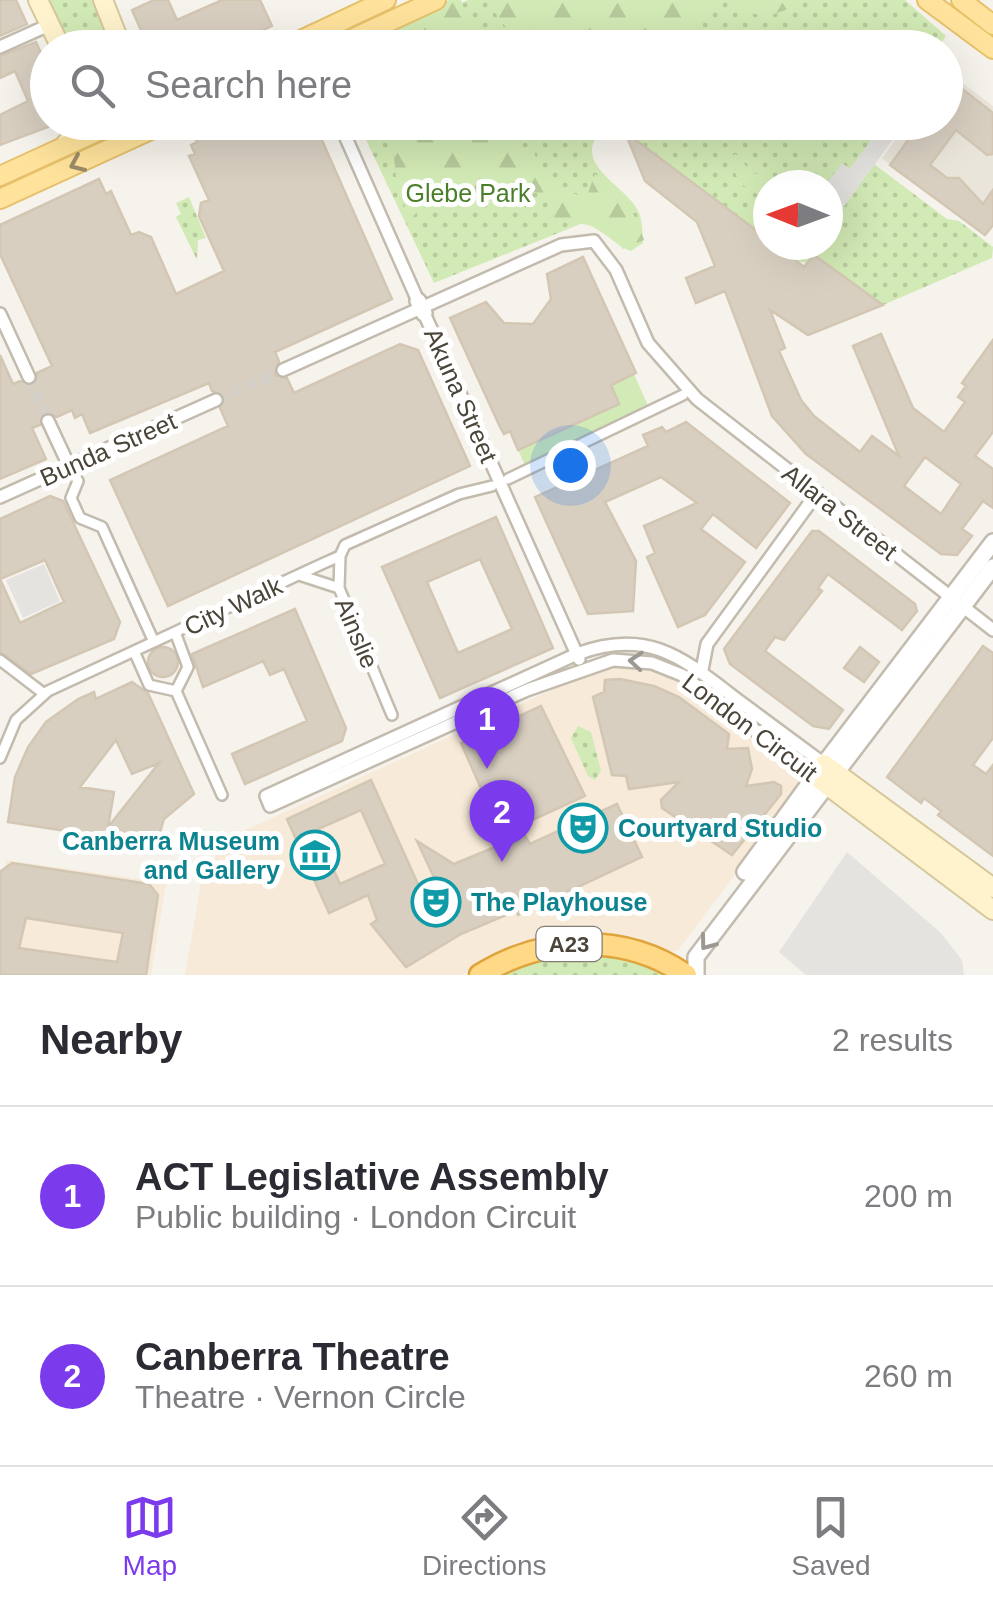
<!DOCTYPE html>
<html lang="en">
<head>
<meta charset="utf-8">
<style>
  :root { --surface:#fff; --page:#f2f2f3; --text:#2b2b33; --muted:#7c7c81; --line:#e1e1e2; --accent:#7c3aed }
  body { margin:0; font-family:Arial,sans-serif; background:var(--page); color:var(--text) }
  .compass { position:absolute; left:753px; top:170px; width:90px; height:90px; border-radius:50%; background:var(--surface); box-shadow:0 10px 40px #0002; rotate:271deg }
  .you { position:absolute; left:570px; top:465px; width:35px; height:35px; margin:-25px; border:8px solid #fff; border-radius:50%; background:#1a73e8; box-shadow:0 0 0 15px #1a73e833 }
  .badge { display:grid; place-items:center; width:65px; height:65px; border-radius:50%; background:var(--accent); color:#fff; font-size:32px; font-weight:700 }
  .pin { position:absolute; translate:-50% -82px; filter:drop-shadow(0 2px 5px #0008) }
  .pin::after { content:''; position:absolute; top:52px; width:35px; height:30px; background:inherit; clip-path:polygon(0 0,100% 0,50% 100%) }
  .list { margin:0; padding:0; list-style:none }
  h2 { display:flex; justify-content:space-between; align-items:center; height:130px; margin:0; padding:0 40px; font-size:42px }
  h2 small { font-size:32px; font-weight:400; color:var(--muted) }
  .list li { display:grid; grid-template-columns:65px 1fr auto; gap:30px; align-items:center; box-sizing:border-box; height:180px; padding:0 40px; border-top:2px solid var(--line) }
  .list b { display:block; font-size:38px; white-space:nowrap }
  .list p { margin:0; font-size:32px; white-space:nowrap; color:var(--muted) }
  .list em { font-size:32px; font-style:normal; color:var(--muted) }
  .icon { flex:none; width:55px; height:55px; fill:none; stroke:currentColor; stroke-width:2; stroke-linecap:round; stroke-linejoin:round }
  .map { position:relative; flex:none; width:993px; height:975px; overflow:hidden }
  .search { position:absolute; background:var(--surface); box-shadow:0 10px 40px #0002; left:30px; right:30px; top:30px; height:110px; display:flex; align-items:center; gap:25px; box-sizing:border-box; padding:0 35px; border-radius:55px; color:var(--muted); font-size:38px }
  .sheet { height:490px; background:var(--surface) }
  nav { display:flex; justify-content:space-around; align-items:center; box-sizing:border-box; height:140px; border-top:2px solid var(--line); background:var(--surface); font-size:28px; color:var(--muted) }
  nav a { display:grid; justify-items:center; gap:5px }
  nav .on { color:var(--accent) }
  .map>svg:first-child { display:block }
</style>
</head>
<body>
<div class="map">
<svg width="993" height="975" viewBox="0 0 993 975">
  <defs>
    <pattern id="grass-dots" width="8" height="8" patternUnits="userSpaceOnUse" patternTransform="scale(2.5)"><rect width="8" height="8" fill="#d2eab5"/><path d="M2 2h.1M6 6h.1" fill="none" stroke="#b6ca9c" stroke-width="1.8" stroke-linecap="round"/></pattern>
    <pattern id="forest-firs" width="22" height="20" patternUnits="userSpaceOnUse" patternTransform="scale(2.5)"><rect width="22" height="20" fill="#d2eab5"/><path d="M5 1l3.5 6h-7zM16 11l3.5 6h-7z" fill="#b6ca9c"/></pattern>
  </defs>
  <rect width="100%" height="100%" fill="#f6f3ec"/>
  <!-- residential -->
  <path fill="#eae5da" d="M947 71 993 106V213L979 231 882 158 908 123 946 122Z"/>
  <!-- commercial -->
  <path fill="#f7ead8" d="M616 666 654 670 682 683 803 777 801 788 678 950 668 952 620 937 572 934 510 948 462 975H185L201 883 215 857 237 834 593 671Z
    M6 860 166 883 151 975H0V904Z"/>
  <!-- grass -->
  <path fill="url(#grass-dots)" d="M44 0H97L112 47H65Z
    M468 0H905L946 36 938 48H361Z
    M628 122 884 123 850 169 842 164 826 185H768V239L625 132Z
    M358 123H610C561 161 626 184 638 211 643 220 642 233 643 243L631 251C617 247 605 230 583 223L434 283Z
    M874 164 947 219 959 221 993 247 992 258 883 305 815 255 808 263 797 261 776 245H828V228Z
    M189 197 206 238 198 240 197 260 176 217 181 214 176 203Z
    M578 726 591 732 601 771 595 780 588 776 571 738Z
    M588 952 626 957 672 975H496L538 958Z"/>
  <!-- forest -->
  <path fill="url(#forest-firs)" d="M449 0H461L473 38 485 32 493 47 378 48 388 29Z
    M485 0H717L695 20 690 37 730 47H561L563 28H526L520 47H509L503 40 508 30Z
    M736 0H801L800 5 765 17 737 8Z
    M412 123H507L512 147 534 152C542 179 560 189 586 198L595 174C622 193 634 209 644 240L623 249 603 227 555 220 544 195 534 192 526 202H509L494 186 486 187 471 211 457 205 439 179 425 206 413 216C391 194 399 176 392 149L405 132 423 136Z"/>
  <!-- garden -->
  <path fill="#d2eab5" d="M788 136a14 14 0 1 1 28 0a14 14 0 1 1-28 0Z
    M736 154 752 173 775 177 780 185H768V196C747 195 731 177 732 156Z
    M634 374 649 408 525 465 518 450 583 421 574 401Z"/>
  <!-- parking -->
  <path fill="#e5e3e0" d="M884 123H905L828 228 826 185 842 163 850 169Z
    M44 564 60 601 23 618 6 580Z
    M847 852 940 932 962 960 964 975H806L779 952Z"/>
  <!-- building -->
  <path fill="#d8cfc1" stroke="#d3c7b4" stroke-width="2.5" fill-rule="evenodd" d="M0 0H16L27 24 0 36Z
    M154 0H168L177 20 222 0H260L272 26 223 48H149L132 10Z
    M36 42 48 69V127L0 145V115L28 101 15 71 0 78V56Z
    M952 81 993 113V154L987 155 956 130 930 165 947 178H959L983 204 993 190V225L985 235 890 165 921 122H946V90Z
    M227 122H314L392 299 275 352 279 361 275 375 287 378 294 393 400 344 418 350 470 466 168 606 110 480 228 426 220 408 224 395 212 391 209 383 90 433 82 414 75 418 72 410 57 417 45 412 40 425 32 428 46 459 0 479V355L13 384 20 381 34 385 37 373 52 366 0 254V225L99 179 106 194 111 191 131 235 139 232 151 237 176 294 224 271 199 216 201 203 209 200 189 156 195 154 191 145 197 142 195 137Z
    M625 132 768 239V245H776L804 267 814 255 883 305 808 335 770 310 785 348 779 351 801 400 814 416 860 452 872 436 899 456 853 346 881 334 913 408 944 432 965 402 958 397 966 386 962 383 993 340V432L975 456 993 469V508L983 501 962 529 972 536 957 555 941 554 806 454 772 416 725 291 696 303 686 278 715 266 697 222 645 181ZM925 457 961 484 941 514 904 486Z
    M583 257 636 373 611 385 619 404 518 450 510 431 504 434 500 427 450 318 486 302 504 323 533 324 551 299 547 274Z
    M686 422 790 503 756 548 713 514 701 529 745 562 705 615 678 627 647 557 655 553 644 526 697 503 661 477 605 502 636 561 633 611 588 614 535 497 648 446 643 435 662 427 666 432Z
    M50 496 63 501 120 622 114 639 31 674 0 652V519ZM45 560 64 602 20 623 0 579Z
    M496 517 553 648 440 698 382 567ZM480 559 512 629 458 653 427 582Z
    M812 531H819L915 604 917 611 902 630 828 574 818 588 822 591 784 640 775 637 765 651 843 710 829 729 813 726 730 664 724 649Z
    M295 609 346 728 342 741 245 784 232 754 307 721 304 714 284 669 270 675 263 661 203 687 192 654Z
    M983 646 993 653V738L973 765 986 774 993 765V856L938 815 941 811 924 798 921 803 887 777Z
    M148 662a15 15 0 1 1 30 0a15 15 0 1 1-30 0Z
    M860 647 879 662 864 682 844 668Z
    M620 679 654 686 679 697 729 734 727 749 748 748 752 769 746 786 774 782 781 786V794L732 855 662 808 661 800 679 782 629 789 626 776 612 775 593 697 604 692 605 680Z
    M132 682 148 693 194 794 164 819 156 845 8 822 15 777 28 747 46 722 78 699 94 692 96 699ZM116 740 132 774 159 763 108 827 114 792 80 787Z
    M541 706 585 796 519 826 530 844 617 804 642 857 518 915 516 911 461 934 406 967 371 924 377 920 368 895 329 913 287 819 371 780 422 893 438 886 417 841 454 864 505 843 461 743ZM361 810 385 864 340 884 316 830Z
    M12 863 149 884 158 895 146 975H0V879L1 871ZM26 918 123 933 117 962 19 948Z"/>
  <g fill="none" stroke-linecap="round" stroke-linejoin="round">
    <!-- minor-tunnel -->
    <path stroke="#d4d0c8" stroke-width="11" stroke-dasharray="11 5.5" stroke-linecap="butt" d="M29 377 48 421
      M216 400 283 370"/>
    <!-- pedestrian casing -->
    <g stroke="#c2bbae" stroke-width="14">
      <path id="pedestrian" d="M69 466 78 481 71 498 80 518 102 527 154 642
        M508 479 683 395
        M299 575 339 588 392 715
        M339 588 340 556
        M175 632 188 667 176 691
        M134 651 149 685 176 691 222 795
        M0 660 43 693
        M0 758 16 720 48 691 324 563 340 556 345 545 459 494 492 486"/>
    </g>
    <!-- minor casing -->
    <g stroke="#c2bbae" stroke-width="16">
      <path id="minor" d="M0 47 49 25
        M339 122 418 301
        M424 313 579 659
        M0 314 29 377
        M283 370 561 245 594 241 616 270 648 343 697 399 993 630
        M48 421 69 466
        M0 497 216 400
        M702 670 707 644 817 493
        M815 776 682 675 652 663 613 660 527 690 270 806 266 796 577 654C652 626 687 662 743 704 770 724 797 744 824 764"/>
    </g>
    <!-- tertiary casing -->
    <g stroke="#c2bbae" stroke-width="20">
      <path id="tertiary" d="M418 301 424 313
        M824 764 993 542
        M836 773 993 567
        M745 872 815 776
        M696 975V957L827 785"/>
    </g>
    <!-- secondary casing -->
    <g stroke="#d6c79b" stroke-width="22">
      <path id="secondary" d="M38 0 61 48
        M103 0 122 48
        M64 146 84 122
        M993 888 824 764 815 776 993 910"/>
    </g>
    <!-- primary casing -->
    <g stroke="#e6c16a" stroke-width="22">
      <path id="primary" d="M927 0 993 49
        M961 0 993 25
        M284 48 386 0
        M332 48 436 0
        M0 176 118 122
        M0 199 168 122"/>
    </g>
    <!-- trunk casing -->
    <g stroke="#e0a43c" stroke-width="25">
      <path id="trunk" d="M480 975C543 936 624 932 686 975"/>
    </g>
    <!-- pedestrian -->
    <use href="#pedestrian" stroke="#fff" stroke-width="9"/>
    <!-- minor -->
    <use href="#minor" stroke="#fff" stroke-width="11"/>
    <!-- tertiary -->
    <use href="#tertiary" stroke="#fff" stroke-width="15"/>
    <!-- secondary -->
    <use href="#secondary" stroke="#fff3cd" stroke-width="18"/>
    <!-- primary -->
    <use href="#primary" stroke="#ffe39c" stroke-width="18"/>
    <!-- trunk -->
    <use href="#trunk" stroke="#ffd985" stroke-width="20"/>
  </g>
  <!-- one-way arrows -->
  <defs><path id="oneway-chevron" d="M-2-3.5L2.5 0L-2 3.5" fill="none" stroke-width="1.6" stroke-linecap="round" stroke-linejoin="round" transform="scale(2.5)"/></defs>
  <use stroke="#9c8c66" href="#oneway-chevron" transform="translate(77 164) rotate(156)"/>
  <g stroke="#9c9892">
    <use href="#oneway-chevron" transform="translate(636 661) rotate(-175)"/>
    <use href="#oneway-chevron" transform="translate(707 943) rotate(127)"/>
  </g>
  <!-- icons -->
  <defs>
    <g id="theatre-ring" transform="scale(2.5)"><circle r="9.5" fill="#fff" stroke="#0f9aa8" stroke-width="1.5"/><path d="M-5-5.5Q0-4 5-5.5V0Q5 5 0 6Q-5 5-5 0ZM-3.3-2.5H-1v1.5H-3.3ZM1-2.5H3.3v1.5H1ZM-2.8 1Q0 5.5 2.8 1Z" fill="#0f9aa8"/></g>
    <g id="museum-ring" transform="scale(2.5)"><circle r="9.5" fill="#fff" stroke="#0f9aa8" stroke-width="1.5"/><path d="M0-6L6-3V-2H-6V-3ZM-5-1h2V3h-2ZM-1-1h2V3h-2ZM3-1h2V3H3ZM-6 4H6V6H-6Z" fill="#0f9aa8"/></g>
  </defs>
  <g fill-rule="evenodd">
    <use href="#theatre-ring" x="583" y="828"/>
    <use href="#museum-ring" x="315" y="855"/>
    <use href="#theatre-ring" x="436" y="902"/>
  </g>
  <g text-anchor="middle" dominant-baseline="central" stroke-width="10" stroke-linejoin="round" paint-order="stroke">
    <!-- shield labels -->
    <rect fill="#fff" stroke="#817c74" stroke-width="2.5" x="536.5" y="927" width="65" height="34" rx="8"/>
    <g font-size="22" font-weight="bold" fill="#4b4439">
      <text x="569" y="944">A23</text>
    </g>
    <!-- park labels -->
    <g font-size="25" fill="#4a7f2a" stroke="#fff">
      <text x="468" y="193">Glebe Park</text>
    </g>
    <!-- street labels -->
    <g font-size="25" fill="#4b4439" stroke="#fff">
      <text transform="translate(461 395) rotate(66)">Akuna Street</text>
      <text transform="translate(108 449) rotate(-24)">Bunda Street</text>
      <text transform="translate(840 512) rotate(38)">Allara Street</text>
      <text transform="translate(233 606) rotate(-25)">City Walk</text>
      <text transform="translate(357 633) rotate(67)">Ainslie</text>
      <text transform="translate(750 727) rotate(37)">London Circuit</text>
    </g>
    <!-- culture labels -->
    <g font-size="25" font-weight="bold" fill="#0d838f" stroke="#fff" text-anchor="start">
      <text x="618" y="828">Courtyard Studio</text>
      <text x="280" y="841" text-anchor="end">Canberra Museum<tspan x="280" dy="29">and Gallery</tspan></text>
      <text x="471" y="902">The Playhouse</text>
    </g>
  </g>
</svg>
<svg class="compass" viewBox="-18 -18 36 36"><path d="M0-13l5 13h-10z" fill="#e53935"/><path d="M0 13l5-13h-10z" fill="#7c7c81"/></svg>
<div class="you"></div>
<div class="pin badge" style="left:487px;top:769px">1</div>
<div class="pin badge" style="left:502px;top:862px">2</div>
<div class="search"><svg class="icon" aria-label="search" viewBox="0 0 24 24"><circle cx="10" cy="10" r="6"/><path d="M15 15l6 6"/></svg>Search here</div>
</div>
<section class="sheet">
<h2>Nearby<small>2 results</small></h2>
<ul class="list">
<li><span class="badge">1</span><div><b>ACT Legislative Assembly</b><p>Public building · London Circuit</p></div><em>200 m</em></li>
<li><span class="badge">2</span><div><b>Canberra Theatre</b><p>Theatre · Vernon Circle</p></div><em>260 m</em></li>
</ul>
</section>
<nav>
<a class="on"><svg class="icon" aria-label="map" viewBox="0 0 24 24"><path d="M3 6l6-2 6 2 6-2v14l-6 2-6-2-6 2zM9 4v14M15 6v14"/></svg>Map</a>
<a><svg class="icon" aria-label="directions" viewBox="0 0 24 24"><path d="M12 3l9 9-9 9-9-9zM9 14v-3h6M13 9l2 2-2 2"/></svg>Directions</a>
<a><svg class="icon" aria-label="saved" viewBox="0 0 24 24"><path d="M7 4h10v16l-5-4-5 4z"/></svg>Saved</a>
</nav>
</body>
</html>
